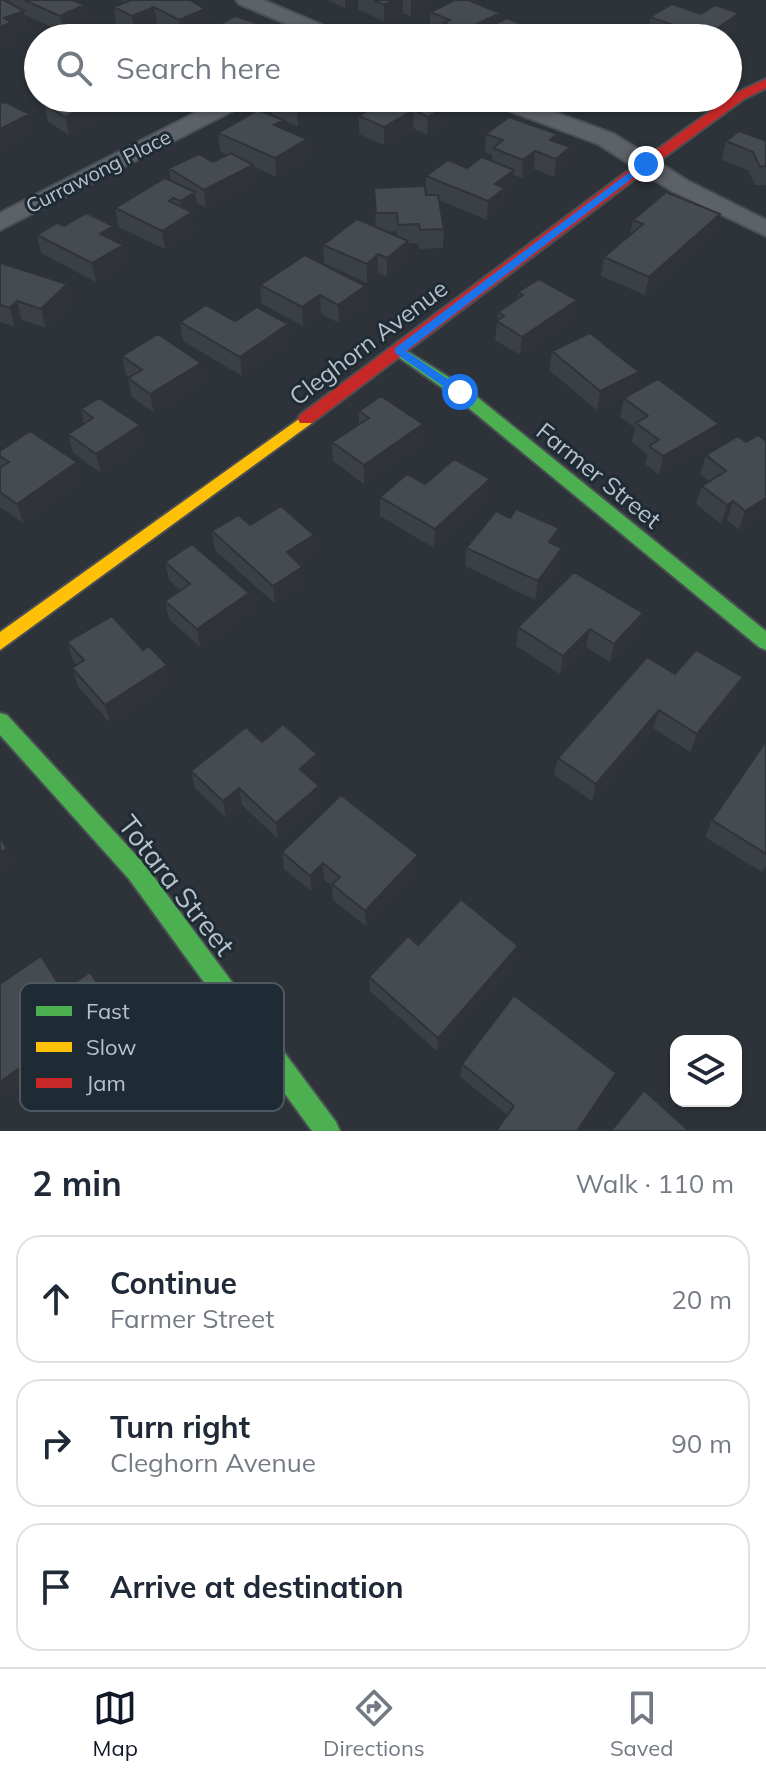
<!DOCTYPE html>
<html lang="en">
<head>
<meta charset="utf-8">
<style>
  :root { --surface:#fff; --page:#f6f6f7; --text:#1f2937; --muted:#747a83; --line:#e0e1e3; --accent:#111827 }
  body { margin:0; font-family:Mulish,sans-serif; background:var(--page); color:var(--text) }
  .controls { position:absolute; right:24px; bottom:24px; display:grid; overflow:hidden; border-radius:16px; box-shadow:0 2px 6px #0004 }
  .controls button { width:72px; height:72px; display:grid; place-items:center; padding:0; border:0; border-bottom:2px solid var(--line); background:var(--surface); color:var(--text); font:40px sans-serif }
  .stop { position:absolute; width:24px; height:24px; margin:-18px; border:6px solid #1a73e8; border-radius:50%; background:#fff }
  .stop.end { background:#1a73e8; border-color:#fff; box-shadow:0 2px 8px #0008 }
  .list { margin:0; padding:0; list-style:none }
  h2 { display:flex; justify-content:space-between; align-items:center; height:104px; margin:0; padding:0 32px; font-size:34px }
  h2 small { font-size:26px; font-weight:400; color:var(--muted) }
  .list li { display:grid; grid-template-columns:52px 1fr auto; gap:24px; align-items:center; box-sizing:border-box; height:128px; margin:0 16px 16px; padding:0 16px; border:2px solid var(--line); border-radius:24px }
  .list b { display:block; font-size:30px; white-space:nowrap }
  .list p { margin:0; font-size:26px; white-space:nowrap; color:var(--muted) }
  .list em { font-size:26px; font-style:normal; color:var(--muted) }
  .icon { flex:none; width:44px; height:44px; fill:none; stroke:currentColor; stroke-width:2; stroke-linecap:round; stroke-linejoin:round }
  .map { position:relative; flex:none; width:766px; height:1131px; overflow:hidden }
  .search { position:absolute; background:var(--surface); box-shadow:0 2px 6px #0004; left:24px; right:24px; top:24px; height:88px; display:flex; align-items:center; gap:20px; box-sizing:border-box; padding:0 28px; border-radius:44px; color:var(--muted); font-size:30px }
  .sheet { height:536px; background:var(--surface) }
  nav { display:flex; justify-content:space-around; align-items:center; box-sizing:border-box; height:112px; border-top:2px solid var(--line); background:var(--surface); font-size:22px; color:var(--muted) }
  nav a { display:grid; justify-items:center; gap:4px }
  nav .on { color:var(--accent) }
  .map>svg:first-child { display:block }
</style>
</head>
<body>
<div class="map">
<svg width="766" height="1131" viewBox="0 0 766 1131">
  <rect width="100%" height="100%" fill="#2d3339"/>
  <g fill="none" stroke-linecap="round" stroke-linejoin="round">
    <!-- street casing -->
    <g stroke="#4a4f54" stroke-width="4">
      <path id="street" d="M236 0H263L344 34 347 38H320L239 4Z
        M224 98H251L248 103 0 230V213Z
        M485 98H516L614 134 688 181 766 220V236L672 191 598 144 488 103Z"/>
    </g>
    <!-- fast casing -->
    <g stroke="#4a4f54" stroke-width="4">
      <path id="fast" d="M399 346 466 388 766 631V650L759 647 454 396 394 354 391 351Z
        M0 713 7 715 145 865 336 1122 340 1131H312L129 879 0 735Z"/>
    </g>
    <!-- slow casing -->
    <g stroke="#4a4f54" stroke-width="4">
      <path id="slow" d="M306 414 314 419 312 423 0 650V632Z"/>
    </g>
    <!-- jam casing -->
    <g stroke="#4a4f54" stroke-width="4">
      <path id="jam" d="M766 79V88L744 99 651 167 312 423H300L298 419 300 415 641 161 736 93Z"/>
    </g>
    <!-- street -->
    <use href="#street" fill="#5d6268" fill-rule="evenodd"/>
    <!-- fast -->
    <use href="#fast" fill="#4caf50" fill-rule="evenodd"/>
    <!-- slow -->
    <use href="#slow" fill="#ffc107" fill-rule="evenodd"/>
    <!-- jam -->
    <use href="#jam" fill="#c62828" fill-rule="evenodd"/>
  </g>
  <!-- wall -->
  <path fill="#3b4045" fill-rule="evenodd" d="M0 0 10 4 9 0H72L84 5 87 22 64 33 25 15 27 28 15 33 16 40 0 46Z
    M120 0H190L205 9 207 26 182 37 157 24 135 34 116 24 114 7 125 2Z
    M328 0H429L428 9 411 17 403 13 384 22 358 9V1L345 8Z
    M430 12 499 21 551 38H444V35L430 29Z
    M650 17 735 30 728 35 727 38H657L648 35Z
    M102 98H147L121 109Z
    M270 98H348L298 127 272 114Z
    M377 98H431L448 105 447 123 427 135 413 128 384 145 359 134V116L377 106Z
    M592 98H660L643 110 633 106 625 112 592 100Z
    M98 102 102 120 69 135 48 122 44 104Z
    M283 129 307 157 276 177 253 166 254 183 206 208 196 202 198 210 192 214 194 230 165 249 118 227 115 208 171 180 169 168 213 162 227 155 220 151 218 133Z
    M486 134 556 142 570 147 568 165 554 177 534 169 522 178 513 175 512 188 504 194 503 206 487 220 439 200 444 229 443 248 419 249 418 243H408V259L387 277 378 273 367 283 324 263 323 245 376 227 374 188 426 190V176L467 168 492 161V155L485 152ZM397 231V236L386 232Z
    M726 141H766V185H755L748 170 722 160Z
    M720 214 715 233 645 295 601 276 604 257 630 235 633 220Z
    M64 226 116 241 126 263 96 282 41 253 37 235Z
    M0 263 67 284 72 303 46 328 22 320 15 327 0 322Z
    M260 285 365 286V305L339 323 321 314 303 326 262 304Z
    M518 292 577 300 574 319 520 355 495 340 498 312 517 300Z
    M235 321 288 324 289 343 242 376 183 341 180 322Z
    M552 351 635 391 597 410 549 370Z
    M122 356 201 363 204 382 154 413 132 397 128 378 129 377 126 375Z
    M624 398 719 424 714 443 659 475 645 464 647 454 632 442 635 428 620 417Z
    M81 409 140 425 143 444 101 473 73 453 68 434 84 423Z
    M359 411 423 443 364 484 333 461 332 442 359 424Z
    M766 441V513L739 530 727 520 721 524 696 504 702 486 709 481 700 474 706 455 746 442Z
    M0 451 77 462 82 481 23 523 0 507Z
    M425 484 488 498 434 548 380 516V497Z
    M510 518 559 528 556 546 562 548 559 566 535 600 465 566 466 548Z
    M212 531 314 535 315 553 299 564 302 567 304 585 275 604 215 550Z
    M165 562 249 593 251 612 200 647 169 619 165 601 180 590 169 580Z
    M643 613 639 631 610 662 586 647 560 674 516 646 518 627Z
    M67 642 143 650 171 683 110 723 78 686 72 668 77 665 73 660Z
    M675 674 736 695 690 752 653 728 592 801 554 775 558 758Z
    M766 741V866L762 872 705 837 712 820Z
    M262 742 317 754 318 771 310 778 319 786 321 802 278 839 242 805 226 818 195 788 191 771Z
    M282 852 417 872 366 926 333 900 332 886 324 879 312 892 284 869Z
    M418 945 518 946 515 961 437 1051 370 991 369 977Z
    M462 1064 611 1086 508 1115 460 1077Z"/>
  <!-- shaded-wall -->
  <path fill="#303438" d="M345 0H358V1L345 8Z
    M394 0H403V13L384 22V5Z
    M411 0H429L428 9 411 17Z
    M84 5 87 22 64 33 60 16Z
    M154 7 157 24 135 34 132 16Z
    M205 9 207 26 182 37 179 20Z
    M24 11 27 28 15 33 16 40 0 46V27L4 18Z
    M500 13 498 31 481 30V38H463V31Z
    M739 13 735 30 728 35 727 38H716L718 28Z
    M262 25 263 38H240Z
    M119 98H147L121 109Z
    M316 98H348L298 127 297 109Z
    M627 98H634L633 106 625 112Z
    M646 98H660L643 110Z
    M98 102 102 120 69 135 65 117Z
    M448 105 447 123 427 135 428 117Z
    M414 110 413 128 384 145V127Z
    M30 114 34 132 0 150V129Z
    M283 120 284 138 274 125Z
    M307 139V157L276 177 275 158Z
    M570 147 568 165 554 177 556 159Z
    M535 151 534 169 522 178 523 160Z
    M253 165 254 183 206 208 204 190Z
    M514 170 512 188 504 194 503 206 487 220 488 201 495 184Z
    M195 192 198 210 192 214 194 230 165 249 162 231 183 218 180 201Z
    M720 214 715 233 645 295 649 277Z
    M113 226 117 244 100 234Z
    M408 241V259L387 277V258Z
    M123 245 126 263 96 282 92 263Z
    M378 254V273L367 283V264Z
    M67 284 72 303 46 328 41 309Z
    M365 286V305L339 323 338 305Z
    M320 295 321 314 303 326 302 307Z
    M577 300 574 319 520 355 522 337Z
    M17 301 22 320 15 327 10 308Z
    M288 324 289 343 242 376 240 357Z
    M201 363 204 382 154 413 150 394Z
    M639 372 635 391 597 410 600 391Z
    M423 424V443L364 484V465Z
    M719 424 714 443 659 475 663 456Z
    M140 425 143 444 101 473 96 454Z
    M77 462 82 481 23 523 17 504Z
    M490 479 488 498 434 548 435 529Z
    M766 498V513L739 530 745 511Z
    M733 501 727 520 721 524 727 505Z
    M559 528 556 547 549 542Z
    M314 535 315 553 288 571 287 552Z
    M562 548 559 566 535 600 538 581Z
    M302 567 304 585 275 604 273 586Z
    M249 593 251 612 200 647 197 629Z
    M643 613 639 631 610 662 614 644Z
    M590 629 586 647 560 674 563 656Z
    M167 665 171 683 110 723 105 705Z
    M743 677 736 695 690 752 697 734Z
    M659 710 653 728 592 801 596 784Z
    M317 754 318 771 301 786 300 769Z
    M319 786 321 802 278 839 276 823Z
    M239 788 242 805 226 818 223 801Z
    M7 849 15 865 0 873V852Z
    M418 855 417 872 366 926 365 911Z
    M323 863 324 879 312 892 310 876Z
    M518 946 515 961 437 1051 438 1038Z
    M111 1004 118 1018 0 1102V1082Z
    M616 1073 611 1086 581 1131H577Z"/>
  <!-- building -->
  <path fill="#454b50" stroke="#303438" stroke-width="2" d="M0 0H4L24 11 4 18 12 22 0 27Z
    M24 0H72L84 5 60 16Z
    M131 0H190L205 9 179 20 154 7 132 16 114 7Z
    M374 0H394L384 5Z
    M455 0H468L500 13 463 31 444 23 450 20 430 12Z
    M672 4 701 14 715 5 739 13 718 28 729 32 720 38H710L650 17Z
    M235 16 262 25 240 38H196Z
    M507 18 551 37 548 38H499L481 30Z
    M57 98H92L98 102 65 117 44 104Z
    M274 98H316L297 109Z
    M390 98H431L448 105 428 117 414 110 384 127 359 116Z
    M5 102 30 114 0 129V104Z
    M258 110 283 120 274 125 307 139 275 158 218 133Z
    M509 117 557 134 550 140 570 147 556 159 535 151 523 160 493 148 503 140 486 134Z
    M739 131 766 141V166L760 167 753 152 726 141Z
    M231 153 253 165 204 190 169 168 199 154 213 162Z
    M482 157 514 170 495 184 505 188 488 201 426 176 448 160 467 168Z
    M165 178 195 192 180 201 173 198 169 201 192 212 162 231 115 208Z
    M425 186 426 195H438L444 229 420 230 419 224 398 225 397 213H376L374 188Z
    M666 192 720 214 649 277 604 257 643 224 633 220Z
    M87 213 113 226 100 234 123 245 92 263 37 235 57 223 64 226Z
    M357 219 408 241 387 258 378 254 367 264 323 245Z
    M305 255 365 286 338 305 320 295 302 307 260 285Z
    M0 263 67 284 41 309 17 301 10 308 0 305Z
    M539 279 577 300 522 337 497 321 504 316 498 312 523 295 518 292Z
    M206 305 235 321 257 307 288 324 240 357 180 322Z
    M590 333 639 372 600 391 552 351Z
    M158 334 201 363 150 394 128 378 142 370 122 356Z
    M658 379 719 424 663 456 649 446 659 440 636 423 648 416 624 398Z
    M381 396 423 424 364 465 332 442 369 418 359 411Z
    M99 398 140 425 96 454 68 434 93 418 81 409Z
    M30 431 77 462 17 504 0 492V468L9 462 0 456V451Z
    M758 435 766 441V498L745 511 733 501 727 505 702 486 726 471 706 455 738 436 746 442Z
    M454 459 490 479 435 529 380 497 407 474 425 484Z
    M281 506 314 535 287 552 302 567 273 586 212 531 239 515 250 525Z
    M516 509 559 528 549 542 562 548 538 581 466 548 496 511 510 518Z
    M192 544 249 593 197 629 165 601 190 584 165 562Z
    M574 572 643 613 614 644 590 629 563 656 518 627Z
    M112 616 143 650 149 646 167 665 105 705 72 668 84 660 67 642Z
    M696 650 743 677 697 734 659 710 596 784 558 758 647 657 675 674Z
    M283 724 317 754 300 769 319 786 276 823 239 788 223 801 191 771 246 727 262 742Z
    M766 741V854L712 820Z
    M341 795 418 855 365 911 332 884 340 877 323 863 310 876 282 852Z
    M0 837 7 849 0 852Z
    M461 899 518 946 438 1038 369 977 408 936 418 945Z
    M41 956 63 991 90 972 111 1004 0 1082V984Z
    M514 995 616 1073 577 1131H496L514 1106 462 1064Z
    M644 1090 689 1131H611Z"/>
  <!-- route -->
  <path fill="#1a73e8" d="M643 162 651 164 406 351 464 390V395H456L395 353V348Z"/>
  <g text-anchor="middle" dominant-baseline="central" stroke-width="6" stroke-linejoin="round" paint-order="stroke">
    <!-- far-street labels -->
    <g font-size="20" fill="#b7c1ca" stroke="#1f2b34">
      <text transform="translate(98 171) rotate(-27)">Currawong Place</text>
    </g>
    <!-- street labels -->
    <g font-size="24" fill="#b7c1ca" stroke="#1f2b34">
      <text transform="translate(368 342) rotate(-37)">Cleghorn Avenue</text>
      <text transform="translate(599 475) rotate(39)">Farmer Street</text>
    </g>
    <!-- near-street labels -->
    <g font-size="28" fill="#b7c1ca" stroke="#1f2b34">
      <text transform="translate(177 885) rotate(52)">Totara Street</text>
    </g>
  </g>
  <!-- legend -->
  <rect x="20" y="983" width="264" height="128" rx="12" fill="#1f2b34" stroke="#4d5861" stroke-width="2"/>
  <rect x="36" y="1006" width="36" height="10" fill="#4caf50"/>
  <rect x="36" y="1042" width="36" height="10" fill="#ffc107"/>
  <rect x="36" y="1078" width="36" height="10" fill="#c62828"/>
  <g font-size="22" fill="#b7c1ca">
    <text x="86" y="1019">Fast</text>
    <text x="86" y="1055">Slow</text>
    <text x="86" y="1091">Jam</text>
  </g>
</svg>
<div class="controls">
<button><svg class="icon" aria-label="layers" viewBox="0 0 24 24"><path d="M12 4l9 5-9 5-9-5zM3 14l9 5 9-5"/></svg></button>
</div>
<div class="stop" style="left:460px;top:392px"></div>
<div class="stop end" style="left:646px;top:164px"></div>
<div class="search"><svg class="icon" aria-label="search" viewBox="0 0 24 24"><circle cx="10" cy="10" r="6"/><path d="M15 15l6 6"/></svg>Search here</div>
</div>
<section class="sheet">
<h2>2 min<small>Walk · 110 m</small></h2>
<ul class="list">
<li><svg class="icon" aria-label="ahead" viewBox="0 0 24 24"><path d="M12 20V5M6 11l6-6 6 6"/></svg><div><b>Continue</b><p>Farmer Street</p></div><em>20 m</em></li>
<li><svg class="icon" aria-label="right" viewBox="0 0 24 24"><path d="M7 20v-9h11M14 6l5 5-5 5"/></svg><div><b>Turn right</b><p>Cleghorn Avenue</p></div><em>90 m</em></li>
<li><svg class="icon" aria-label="arrive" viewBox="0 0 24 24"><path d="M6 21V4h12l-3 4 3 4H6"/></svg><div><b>Arrive at destination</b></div></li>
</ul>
</section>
<nav>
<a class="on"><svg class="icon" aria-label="map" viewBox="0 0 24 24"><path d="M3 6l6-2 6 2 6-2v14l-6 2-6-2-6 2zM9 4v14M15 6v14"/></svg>Map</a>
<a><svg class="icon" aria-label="directions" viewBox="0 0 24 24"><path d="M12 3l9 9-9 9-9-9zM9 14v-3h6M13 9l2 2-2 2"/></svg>Directions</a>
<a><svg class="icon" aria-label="saved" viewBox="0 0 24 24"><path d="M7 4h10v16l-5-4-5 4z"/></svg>Saved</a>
</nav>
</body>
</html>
